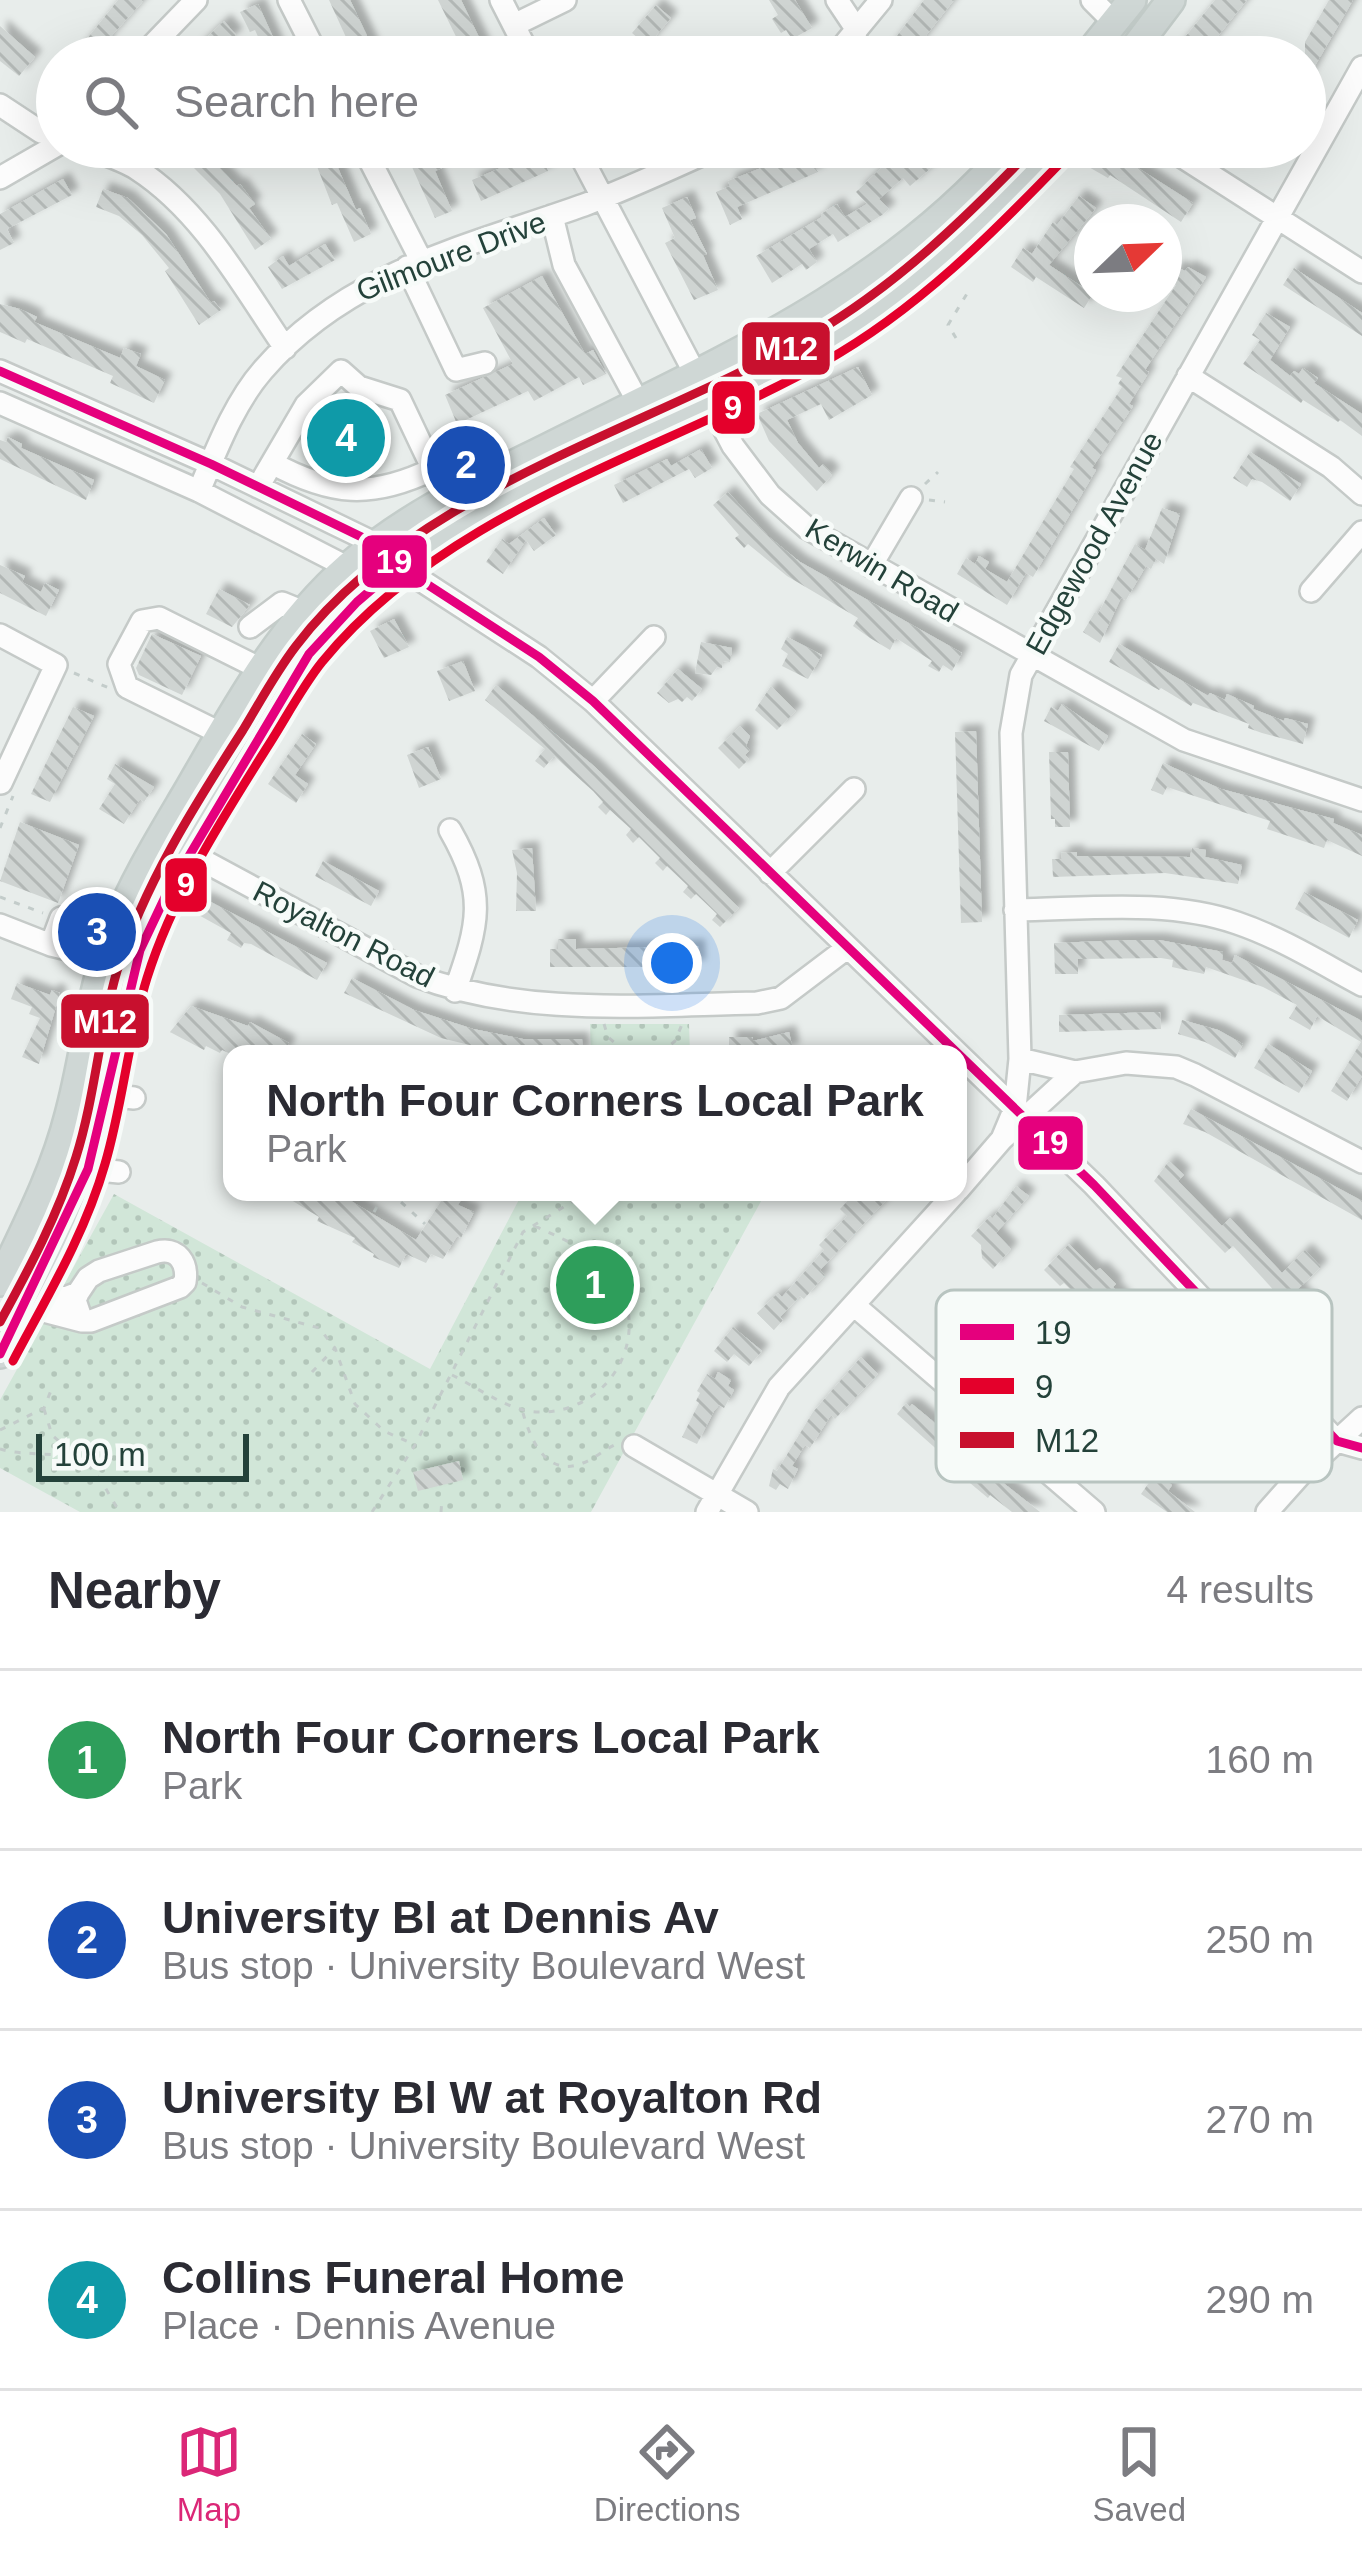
<!DOCTYPE html>
<html lang="en">
<head>
<meta charset="utf-8">
<style>
  :root { --surface:#fff; --page:#f7f7f7; --text:#2b2b33; --muted:#7c7c81; --line:#e1e1e2; --accent:#db2777 }
  body { margin:0; font-family:Arial,sans-serif; background:var(--page); color:var(--text) }
  .compass { position:absolute; left:1074px; top:204px; width:108px; height:108px; border-radius:50%; background:var(--surface); box-shadow:0 12px 48px #0002; rotate:67deg }
  .scale { position:absolute; left:36px; bottom:30px; width:213px; box-sizing:border-box; padding-left:12px; border:6px solid #24423a; border-top:0; font-size:33px; line-height:42px; white-space:nowrap; color:#24423a; -webkit-text-stroke:9px #f7fbf9; paint-order:stroke }
  .you { position:absolute; left:672px; top:963px; width:42px; height:42px; margin:-30px; border:9px solid #fff; border-radius:50%; background:#1a73e8; box-shadow:0 0 0 18px #1a73e833 }
  .badge { display:grid; place-items:center; width:78px; height:78px; border-radius:50%; background:var(--accent); color:#fff; font-size:39px; font-weight:700 }
  .pin { position:absolute; translate:-50% -50%; border:6px solid #fff; box-shadow:0 3px 12px #0006 }
  .popup { position:absolute; left:223px; top:1045px; width:744px; height:156px; box-sizing:border-box; display:grid; place-content:center; border-radius:24px; background:var(--surface); filter:drop-shadow(0 3px 9px #0005); font-size:39px; white-space:nowrap; color:var(--muted) }
  .popup b { font-size:45px; color:var(--text) }
  .popup::after { content:''; position:absolute; left:50%; top:100%; margin-left:-24px; border:24px solid transparent; border-top-color:var(--surface) }
  .list { margin:0; padding:0; list-style:none }
  h2 { display:flex; justify-content:space-between; align-items:center; height:156px; margin:0; padding:0 48px; font-size:51px }
  h2 small { font-size:39px; font-weight:400; color:var(--muted) }
  .list li { display:grid; grid-template-columns:78px 1fr auto; gap:36px; align-items:center; box-sizing:border-box; height:180px; padding:0 48px; border-top:3px solid var(--line) }
  .list b { display:block; font-size:45px; white-space:nowrap }
  .list p { margin:0; font-size:39px; white-space:nowrap; color:var(--muted) }
  .list em { font-size:39px; font-style:normal; color:var(--muted) }
  .icon { flex:none; width:66px; height:66px; fill:none; stroke:currentColor; stroke-width:2; stroke-linecap:round; stroke-linejoin:round }
  .map { position:relative; flex:none; width:1362px; height:1512px; overflow:hidden }
  .search { position:absolute; background:var(--surface); box-shadow:0 12px 48px #0002; left:36px; right:36px; top:36px; height:132px; display:flex; align-items:center; gap:30px; box-sizing:border-box; padding:0 42px; border-radius:66px; color:var(--muted); font-size:45px }
  .sheet { height:876px; background:var(--surface) }
  nav { display:flex; justify-content:space-around; align-items:center; box-sizing:border-box; height:168px; border-top:3px solid var(--line); background:var(--surface); font-size:33px; color:var(--muted) }
  nav a { display:grid; justify-items:center; gap:6px }
  nav .on { color:var(--accent) }
  .map>svg:first-child { display:block }
</style>
</head>
<body>
<div class="map">
<svg width="1362" height="1512" viewBox="0 0 1362 1512">
  <defs>
    <pattern id="park-dots" width="8" height="8" patternUnits="userSpaceOnUse" patternTransform="scale(3)"><rect width="8" height="8" fill="#d1e6d8"/><path d="M2 2h.1M6 6h.1" fill="none" stroke="#b3c6ba" stroke-width="1.8" stroke-linecap="round"/></pattern>
    <pattern id="building-back-hatch" width="6" height="6" patternUnits="userSpaceOnUse" patternTransform="scale(3)"><rect width="6" height="6" fill="#cfd4d2"/><path d="M-1 5l2 2M0 0l6 6M5-1l2 2" fill="none" stroke="#b2b7b5"/></pattern>
    <filter id="shadow"><feDropShadow dx="7" dy="-7" stdDeviation="3" flood-color="#0004"/></filter>
  </defs>
  <rect width="100%" height="100%" fill="#e8edeb"/>
  <!-- park -->
  <path fill="url(#park-dots)" d="M590 1024H689L690 1054H591Z
    M523 1192H766L591 1512H80L0 1468V1400L114 1194 430 1369Z"/>
  <!-- building -->
  <path fill="url(#building-back-hatch)" filter="url(#shadow)" d="M118 0H144L105 43 108 45 98 57H86L78 50Z
    M329 0H350L377 57H355Z
    M438 0H461L487 54 466 57Z
    M769 0H795L812 28 792 39 786 30 781 33 772 19 778 15Z
    M924 0H954L909 57H881Z
    M1215 0H1247L1201 57H1169Z
    M1329 0H1353L1305 83V42Z
    M258 4 272 35 281 57H267L255 30 250 32 240 12Z
    M656 5 671 18 647 46 632 33Z
    M224 21 236 35 210 57H186Z
    M0 26 35 57 19 76 0 61Z
    M162 147H199L237 186 240 184 255 204 249 208 271 239 255 250 220 194 187 161 185 164Z
    M321 147H329L356 210 360 208 371 234 354 242 337 203 332 205 311 151Z
    M403 147H440L449 165 435 171 452 211 435 218Z
    M538 147 548 171 481 201 472 180 515 162 513 156Z
    M789 147H802L818 172 737 207 742 219 730 225 716 192 730 186 728 181 795 155Z
    M903 147H936L924 159 931 168 910 186 903 178 879 199 889 209 882 215 838 242 833 234 809 249 817 262 806 270 802 264 772 283 756 256 822 217 821 214 837 204 845 217 867 204 856 192Z
    M1099 147H1105L1193 203 1181 222 1110 175 1108 178 1087 166Z
    M63 179 72 195 7 229 14 243 0 250V214Z
    M103 189 128 198 166 234 211 303 214 301 221 310 199 325 165 271 169 268 142 235 119 216 96 207Z
    M1079 196 1096 208 1049 265 1093 294 1084 308 1036 277 1033 282 1011 267 1023 248 1032 254 1053 222 1057 225Z
    M687 197 696 218 690 220 707 254 703 255 718 290 694 300 665 243 675 238 662 208Z
    M325 244 335 260 282 289 268 267 283 256 289 266Z
    M1177 267 1185 271 1188 267 1206 277 1145 370 1149 372 1129 404 1133 406 1092 468 1096 470 1033 577 1026 573 1007 605 957 574 966 558 975 564 979 556 989 562 985 569 1007 582 1074 469 1070 467 1122 387 1118 384 1122 378 1116 376 1176 285 1169 281Z
    M1294 268 1362 313V336L1283 285Z
    M542 276 585 354 593 350 606 374 583 385 579 377 534 401 528 391 457 424 445 395 513 364 483 308Z
    M0 304 20 309 37 317 34 322 120 358 124 348 141 354 136 366 165 380 154 403 110 383 113 376 27 339 25 343 0 332Z
    M1266 313 1290 327 1270 360 1290 376 1294 371 1299 374 1303 368 1318 378 1314 383 1362 414V436L1340 420 1338 422 1303 400 1301 403 1243 364 1260 340 1252 335Z
    M858 367 872 395 829 420 821 404 787 420 798 443 819 468 823 464 833 474 817 491 769 441 757 414Z
    M344 399 361 427 366 425 378 449 333 471 319 447 324 445 317 430 322 428 317 417Z
    M8 437 22 444 21 448 94 480 86 500 0 459V440L6 442Z
    M701 449 712 468 695 478 689 469 623 503 614 485 667 459 671 466Z
    M1250 452 1301 484 1290 501 1262 482 1252 479 1247 487 1233 478Z
    M728 492 769 537 800 562 962 653 952 671 943 665 939 672 928 666 932 661 896 638 890 650 870 638 853 626 858 618 787 576 748 544 744 548 735 538 739 535 713 505Z
    M1162 508 1180 514 1164 564 1156 559 1151 569 1146 566 1126 600 1121 598 1100 643 1083 632 1095 612 1098 614 1135 544 1145 550Z
    M544 518 556 535 534 551 526 540 503 574 486 562 502 539 509 544Z
    M0 565 25 576 22 582 41 592 45 583 59 590 46 616 0 593Z
    M219 589 250 605 232 627 206 614Z
    M394 619 409 647 384 658 370 631Z
    M152 634 201 656 182 695 139 675 136 668Z
    M787 637 822 655 808 679 782 666 788 654 781 649Z
    M701 642 732 648 730 662 723 661 722 668 717 667 711 675 695 673Z
    M1119 644 1208 696 1210 693 1225 700 1227 694 1254 706 1253 709 1284 721 1285 718 1308 724 1303 744 1262 733 1248 728 1249 724 1193 703 1191 706 1161 688 1159 690 1109 662Z
    M463 661 475 691 449 701 437 671Z
    M678 669 702 689 692 701 687 697 682 702 678 699 669 703 657 693Z
    M496 685 595 767 739 908 720 927 712 920 717 914 696 894 691 899 683 892 688 886 667 866 663 871 655 863 660 858 639 837 633 843 626 835 631 829 610 810 606 815 598 807 603 802 593 791 554 756 544 768 535 761 545 749 485 700Z
    M771 686 796 711 777 730 755 710Z
    M1062 704 1108 736 1099 751 1044 721 1051 707 1058 711Z
    M73 707 94 716 50 802 31 794Z
    M740 726 750 736 746 746 750 750 745 755 749 759 739 769 718 748Z
    M976 731 982 922 961 923 955 732Z
    M302 734 316 744 295 775 308 784 296 803 268 784Z
    M428 747 441 779 419 788 407 755Z
    M1049 752H1068L1070 827H1055V819H1051Z
    M1163 763 1221 789 1334 819 1333 823 1362 835V856L1327 840 1324 848 1267 829 1270 821 1167 787 1163 795 1151 790Z
    M115 764 154 787 144 802 140 799 124 824 99 809 115 784 107 779Z
    M20 822 79 845 58 903 0 881Z
    M532 848 536 911H516L517 873 512 850Z
    M1192 848 1206 850 1205 857 1242 865 1238 884 1165 873 1053 877 1052 859H1062L1061 853 1077 852V856L1190 857Z
    M323 861 379 891 371 906 315 876Z
    M1304 892 1358 920 1349 938 1295 909Z
    M203 898 327 963 317 980 251 944 244 943 241 948 227 940 231 933 195 913Z
    M558 939H576V949L698 946 699 967H550V949H558Z
    M1129 940H1159L1223 952 1222 960 1232 963 1235 955 1362 1021V1076L1347 1101 1331 1091 1361 1042 1317 1016 1310 1030 1289 1018 1297 1005 1263 987 1206 967 1204 974 1172 967 1173 960 1161 958 1078 959V974H1055L1054 943Z
    M352 978 414 1010 473 1029 523 1039H582L583 1054H506L441 1038 344 993Z
    M17 983 50 995 52 990 60 993 39 1064 22 1057 40 1018 29 1014 32 1007 11 999Z
    M191 1006 248 1026 250 1022 289 1043 284 1054H231L222 1050 220 1053 206 1046 204 1050 170 1032Z
    M1160 1012 1161 1029 1059 1032V1015Z
    M1182 1020 1218 1030 1243 1044 1235 1058 1205 1042 1178 1034Z
    M789 1032 793 1050 775 1054H729V1037H753V1041Z
    M1268 1044 1312 1071 1299 1093 1254 1068Z
    M1191 1109 1362 1201V1220L1205 1132 1183 1124Z
    M1169 1161 1184 1175 1178 1181 1222 1226 1230 1218 1282 1273 1305 1250 1321 1267 1298 1289 1310 1302 1297 1315 1233 1246 1225 1253 1154 1181Z
    M1016 1186 1029 1196 996 1233 1011 1249 993 1269 982 1258 981 1245 971 1236 990 1216 992 1219Z
    M278 1192H336L416 1240 447 1192 462 1198 458 1205 474 1212 461 1238 457 1236 443 1259 431 1254 426 1263 406 1254 399 1268 373 1257 374 1254 352 1242 355 1238 317 1221 319 1217Z
    M856 1192H894L820 1270 825 1275 804 1299 800 1296 780 1317 783 1320 774 1330 757 1313 778 1293 782 1297 824 1250 819 1245 847 1216 840 1209Z
    M1069 1244 1096 1271 1100 1268 1116 1284 1113 1287 1152 1330 1156 1326 1183 1354 1186 1352 1248 1427 1235 1437 1189 1377 1179 1387 1125 1331 1119 1336 1092 1307 1090 1309 1064 1283 1060 1286 1044 1270Z
    M733 1327 762 1351 749 1366 734 1354 727 1362 714 1351Z
    M861 1357 878 1374 835 1419 831 1415 810 1448 805 1445 792 1466 798 1469 788 1489 780 1484 776 1490 769 1486 773 1469 777 1471 813 1412Z
    M718 1372 731 1380 728 1386 734 1390 724 1408 719 1405 714 1411 697 1444 682 1437 699 1403 696 1401 700 1393 697 1391 707 1374 715 1379Z
    M906 1403 910 1407 912 1404 970 1452 968 1455 1040 1512H1012L990 1495 988 1498 970 1483 976 1476 954 1458 951 1462 897 1414Z
    M1076 1422 1113 1453 1122 1443 1137 1464 1123 1478 1091 1447 1089 1451 1067 1436Z
    M459 1461 463 1480 418 1491 413 1472Z
    M1155 1474 1172 1485 1168 1491 1195 1512H1167L1141 1494Z"/>
  <g fill="none" stroke-linecap="round" stroke-linejoin="round">
    <!-- minor casing -->
    <g stroke="#c5cac8" stroke-width="26">
      <path id="minor" d="M289 0 318 57
        M501 0 530 57
        M837 0 857 30
        M1092 0 1114 22
        M514 25 565 0
        M141 57 196 0
        M834 57 881 0
        M0 105 41 132 57 136
        M85 147C102 154 122 159 137 169 202 211 242 285 285 348
        M363 147 422 262
        M576 147 733 446 770 495 807 528 1184 740 1362 800
        M1167 147 1362 272
        M0 178 57 145
        M552 216 564 265 638 402
        M407 267 456 370 485 363
        M0 371 211 464 376 544 399 566 539 657 593 701 1094 1185 1337 1441 1362 1448
        M1188 376 1331 467 1362 494
        M0 403 199 491 347 567 399 566
        M272 463C331 495 371 499 433 469
        M258 487 306 405 341 371 359 387 400 400 447 499
        M199 491C216 451 234 403 263 370 348 272 466 247 584 205 630 188 674 167 719 147
        M871 566 911 498
        M1311 591 1362 532
        M250 627 282 603 304 612
        M0 635 56 665 1 783
        M593 701 654 637
        M222 734 127 687 119 664 142 621 159 618 261 669
        M450 830C487 895 479 923 455 991
        M189 853 417 976C524 1017 644 1005 757 1003L781 998 847 948
        M770 873 854 789
        M1015 910C1088 909 1167 899 1237 923 1281 938 1321 963 1362 985
        M0 925 51 945 105 958
        M51 945 61 918
        M1020 1059 1075 1072
        M107 1095 134 1098
        M1002 1139 1015 1108 1020 1059 1011 733 1021 675 1362 67
        M88 1169 119 1172
        M958 1190 1002 1139 1075 1072 1126 1063 1176 1067 1195 1075 1362 1162
        M40 1275 52 1296 65 1298 78 1293 88 1278 99 1271 157 1252C178 1247 188 1263 185 1282L180 1287 91 1321H82L75 1300 78 1293
        M855 1306 1094 1512
        M21 1313 40 1310 82 1321
        M634 1446 747 1512
        M707 1512 779 1387 956 1192
        M1267 1512 1300 1475 1362 1418"/>
    </g>
    <!-- major casing -->
    <g stroke="#c3ccc9" stroke-width="32">
      <path id="major" d="M1086 57 1132 0
        M1128 57 1171 0
        M0 1282C26 1227 54 1174 69 1115 86 1053 90 990 114 930 133 882 160 838 186 794 233 713 278 628 349 566 408 514 481 481 551 446 717 363 887 291 1011 147
        M0 1354C32 1293 70 1229 90 1163 112 1093 114 1018 141 949 180 847 251 747 309 654 438 497 649 446 820 347 910 295 984 222 1055 147"/>
    </g>
    <!-- path -->
    <path stroke="#c3ccca" stroke-width="3" stroke-dasharray="6 9" stroke-linecap="butt" d="M956 338 948 325 971 287
      M925 484 938 472
      M929 500 945 502
      M74 673 109 688
      M0 828 13 796
      M0 897 43 913
      M604 1024 608 1037 628 1054
      M660 1054 675 1041 683 1022
      M390 1192 425 1224
      M455 1192 456 1196
      M374 1212 385 1192
      M202 1283 242 1307 319 1328 335 1348 355 1404 384 1431 413 1444
      M312 1372 334 1349
      M452 1375C477 1387 510 1412 538 1412 610 1414 656 1334 612 1274 594 1250 559 1238 533 1225
      M44 1409 52 1435 74 1455
      M523 1413C531 1441 547 1478 583 1463 596 1458 606 1448 619 1443
      M0 1430 44 1408 52 1388
      M0 1449C24 1457 70 1450 86 1464 101 1476 109 1496 120 1512
      M372 1512 415 1445 523 1232 588 1192
      M441 1512 442 1499"/>
    <!-- minor -->
    <use href="#minor" stroke="#fcfcfc" stroke-width="21"/>
    <!-- major -->
    <use href="#major" stroke="#cfd7d5" stroke-width="27"/>
    <!-- bus-1 casing -->
    <g stroke="#f7fbf9" stroke-width="18">
      <path id="bus-1" d="M0 371 211 464 376 544 399 566 539 657 593 701 1094 1185 1337 1441 1362 1448
        M0 1354 88 1169 140 950 167 893 309 654 357 602 399 566"/>
    </g>
    <!-- bus-2 casing -->
    <g stroke="#f7fbf9" stroke-width="18">
      <path id="bus-2" d="M13 1361C47 1297 85 1234 105 1164 123 1103 128 1039 147 978 173 895 222 819 268 746 286 718 302 687 322 662 448 508 657 455 824 362 917 310 993 233 1066 157"/>
    </g>
    <!-- bus-3 casing -->
    <g stroke="#f7fbf9" stroke-width="18">
      <path id="bus-3" d="M0 1322C29 1269 58 1215 76 1157 95 1097 99 1032 117 971 144 885 194 806 243 730 260 702 276 672 296 646 415 489 648 429 813 334 897 285 967 217 1034 147"/>
    </g>
    <!-- bus-1 -->
    <use href="#bus-1" stroke="#e5007d" stroke-width="9"/>
    <!-- bus-2 -->
    <use href="#bus-2" stroke="#e4002b" stroke-width="9"/>
    <!-- bus-3 -->
    <use href="#bus-3" stroke="#c8102e" stroke-width="9"/>
  </g>
  <g text-anchor="middle" dominant-baseline="central" stroke-width="9" stroke-linejoin="round" paint-order="stroke">
    <!-- street labels -->
    <g font-size="30" fill="#24423a" stroke="#f7fbf9">
      <text transform="translate(451 256) rotate(-21)">Gilmoure Drive</text>
      <text transform="translate(1094 543) rotate(-61)">Edgewood Avenue</text>
      <text transform="translate(882 570) rotate(31)">Kerwin Road</text>
      <text transform="translate(344 934) rotate(27)">Royalton Road</text>
    </g>
  </g>
  <!-- legend -->
  <rect x="936" y="1290" width="396" height="192" rx="18" fill="#f7fbf9" stroke="#b8c4c0" stroke-width="3"/>
  <rect x="960" y="1324" width="54" height="16" fill="#e5007d"/>
  <rect x="960" y="1378" width="54" height="16" fill="#e4002b"/>
  <rect x="960" y="1432" width="54" height="16" fill="#c8102e"/>
  <g font-size="33" fill="#24423a">
    <text x="1035" y="1344">19</text>
    <text x="1035" y="1398">9</text>
    <text x="1035" y="1452">M12</text>
  </g>
  <g stroke="#f7fbf9" stroke-width="4.5">
    <rect x="740" y="320" width="92" height="57" rx="12" fill="#c8102e"/>
    <rect x="710" y="379" width="47" height="57" rx="12" fill="#e4002b"/>
    <rect x="360" y="533" width="69" height="57" rx="12" fill="#e5007d"/>
    <rect x="163" y="856" width="46" height="58" rx="12" fill="#e4002b"/>
    <rect x="59" y="992" width="92" height="58" rx="12" fill="#c8102e"/>
    <rect x="1016" y="1114" width="69" height="58" rx="12" fill="#e5007d"/>
  </g>
  <g font-size="33" text-anchor="middle" font-weight="bold" fill="#fff">
    <text x="786" y="360">M12</text>
    <text x="733" y="419">9</text>
    <text x="394" y="573">19</text>
    <text x="186" y="896">9</text>
    <text x="105" y="1033">M12</text>
    <text x="1050" y="1154">19</text>
  </g>
</svg>
<svg class="compass" viewBox="-18 -18 36 36"><path d="M0-13l5 13h-10z" fill="#e53935"/><path d="M0 13l5-13h-10z" fill="#7c7c81"/></svg>
<div class="scale">100 m</div>
<div class="you"></div>
<div class="pin badge" style="left:595px;top:1285px;background:#2e9e5b">1</div>
<div class="popup"><b>North Four Corners Local Park</b>Park</div>
<div class="pin badge" style="left:466px;top:465px;background:#1a4fb4">2</div>
<div class="pin badge" style="left:97px;top:932px;background:#1a4fb4">3</div>
<div class="pin badge" style="left:346px;top:438px;background:#0f9aa8">4</div>
<div class="search"><svg class="icon" aria-label="search" viewBox="0 0 24 24"><circle cx="10" cy="10" r="6"/><path d="M15 15l6 6"/></svg>Search here</div>
</div>
<section class="sheet">
<h2>Nearby<small>4 results</small></h2>
<ul class="list">
<li><span class="badge" style="background:#2e9e5b">1</span><div><b>North Four Corners Local Park</b><p>Park</p></div><em>160 m</em></li>
<li><span class="badge" style="background:#1a4fb4">2</span><div><b>University Bl at Dennis Av</b><p>Bus stop · University Boulevard West</p></div><em>250 m</em></li>
<li><span class="badge" style="background:#1a4fb4">3</span><div><b>University Bl W at Royalton Rd</b><p>Bus stop · University Boulevard West</p></div><em>270 m</em></li>
<li><span class="badge" style="background:#0f9aa8">4</span><div><b>Collins Funeral Home</b><p>Place · Dennis Avenue</p></div><em>290 m</em></li>
</ul>
</section>
<nav>
<a class="on"><svg class="icon" aria-label="map" viewBox="0 0 24 24"><path d="M3 6l6-2 6 2 6-2v14l-6 2-6-2-6 2zM9 4v14M15 6v14"/></svg>Map</a>
<a><svg class="icon" aria-label="directions" viewBox="0 0 24 24"><path d="M12 3l9 9-9 9-9-9zM9 14v-3h6M13 9l2 2-2 2"/></svg>Directions</a>
<a><svg class="icon" aria-label="saved" viewBox="0 0 24 24"><path d="M7 4h10v16l-5-4-5 4z"/></svg>Saved</a>
</nav>
</body>
</html>
